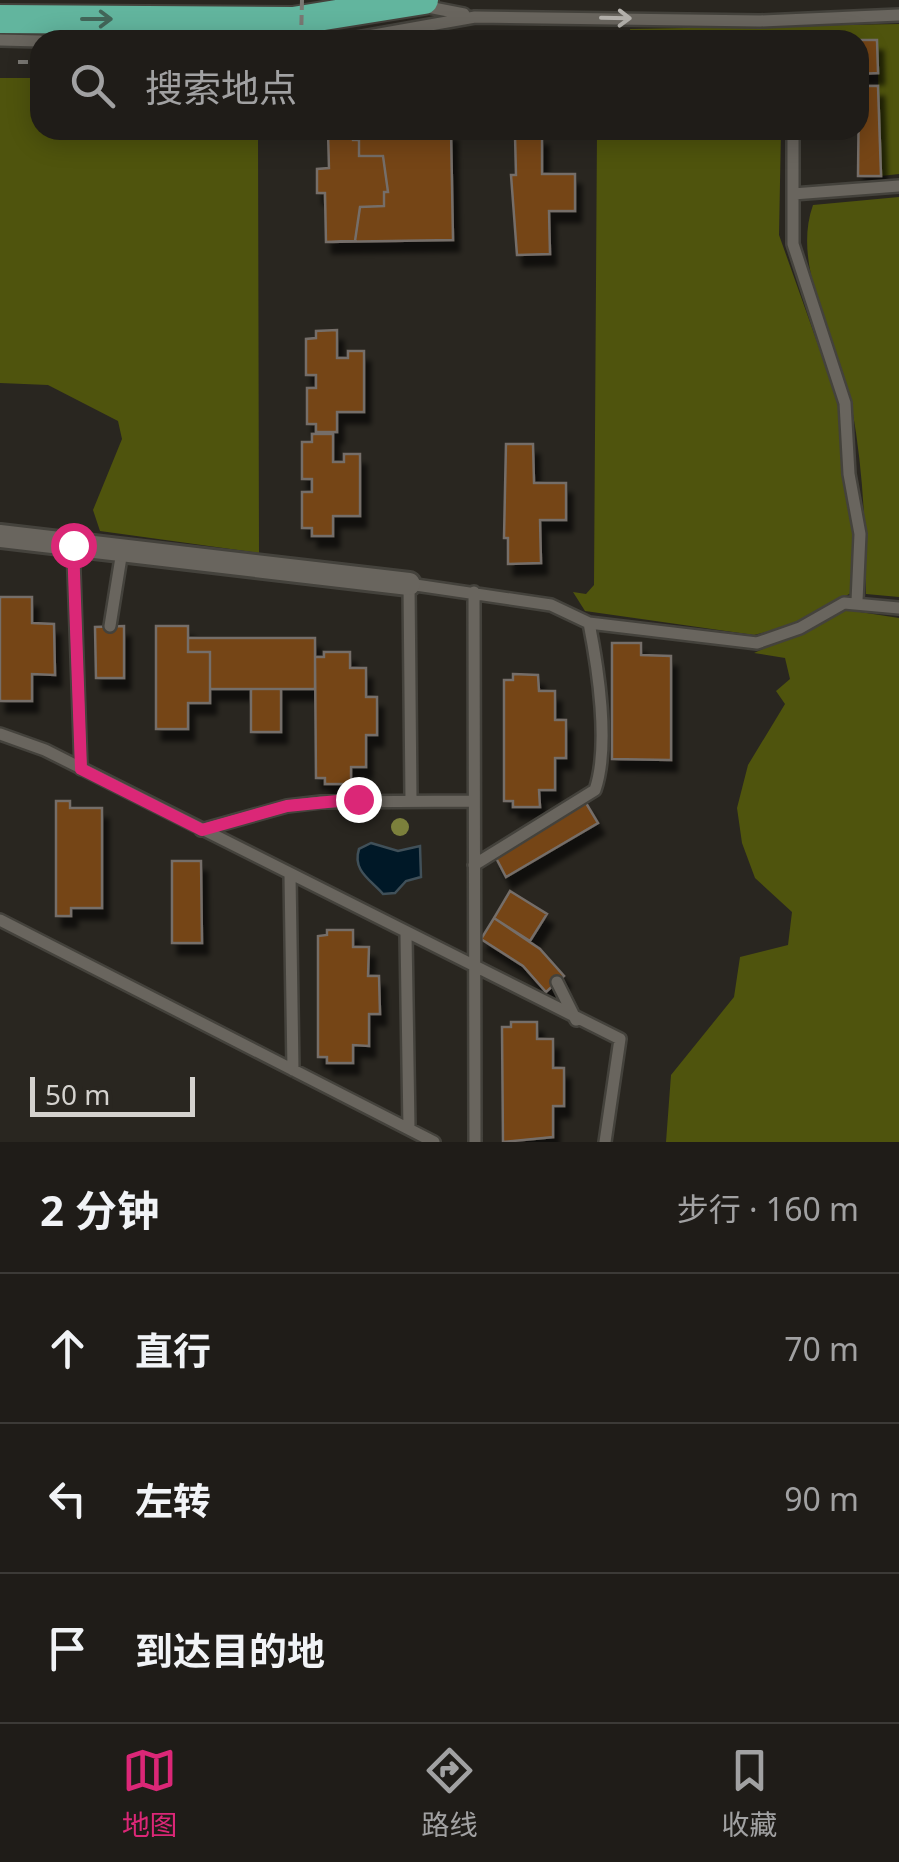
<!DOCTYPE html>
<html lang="zh">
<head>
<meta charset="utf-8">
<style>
  :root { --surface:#1f1c18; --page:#2c2925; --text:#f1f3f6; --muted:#a1a1a2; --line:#3c3a37; --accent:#db2777 }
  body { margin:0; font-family:"Noto Sans","Noto Sans SC",sans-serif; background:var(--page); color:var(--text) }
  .scale { position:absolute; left:30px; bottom:25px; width:165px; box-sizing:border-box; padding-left:10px; border:5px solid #d4d2ce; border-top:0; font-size:28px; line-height:35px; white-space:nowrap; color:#d4d2ce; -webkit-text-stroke:8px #292620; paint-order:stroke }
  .stop { position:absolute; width:30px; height:30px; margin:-22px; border:8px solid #db2777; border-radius:50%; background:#fff }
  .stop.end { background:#db2777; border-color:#fff; box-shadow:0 2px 10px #0008 }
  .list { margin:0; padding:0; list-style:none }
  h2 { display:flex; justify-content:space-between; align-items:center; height:130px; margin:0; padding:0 40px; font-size:42px }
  h2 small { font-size:32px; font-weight:400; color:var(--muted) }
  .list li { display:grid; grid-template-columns:65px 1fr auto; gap:30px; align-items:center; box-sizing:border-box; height:150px; padding:0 40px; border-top:2px solid var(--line) }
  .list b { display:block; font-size:38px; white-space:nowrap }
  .list em { font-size:32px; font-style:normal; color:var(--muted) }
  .icon { flex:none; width:55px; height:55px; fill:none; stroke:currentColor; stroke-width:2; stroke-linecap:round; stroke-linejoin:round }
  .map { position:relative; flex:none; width:899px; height:1142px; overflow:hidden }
  .search { position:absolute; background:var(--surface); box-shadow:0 5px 25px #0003; left:30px; right:30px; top:30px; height:110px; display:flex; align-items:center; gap:25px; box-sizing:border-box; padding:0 35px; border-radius:30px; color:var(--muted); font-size:38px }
  .sheet { height:580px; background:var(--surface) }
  nav { display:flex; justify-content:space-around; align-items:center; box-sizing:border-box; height:140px; border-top:2px solid var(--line); background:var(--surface); font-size:28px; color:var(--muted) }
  nav a { display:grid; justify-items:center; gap:5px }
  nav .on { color:var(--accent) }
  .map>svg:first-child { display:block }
</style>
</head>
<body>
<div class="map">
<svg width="899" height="1142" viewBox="0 0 899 1142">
  <defs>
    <filter id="shadow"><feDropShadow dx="6" dy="11" stdDeviation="2.5" flood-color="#0009"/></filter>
  </defs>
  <rect width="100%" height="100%" fill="#292620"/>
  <!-- green -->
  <path fill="#4f540d" d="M899 24V174L881 176 877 40H631L630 29Z
    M0 78H40V130H258L259 553 100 531 93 510 122 439 118 421 48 385 0 383Z
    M597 130H781L779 235 837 398 855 554 851 593 791 626 754 635 585 611 573 592 586 594 594 585Z
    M899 197V597L866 594C866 532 863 469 852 408 841 343 790 270 813 205Z
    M847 610 899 618V1142H666L671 1075 734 997 740 957 788 945 792 912 755 878 742 843 737 808 748 765 785 704 776 691 790 679 785 658 754 653Z"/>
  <!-- water -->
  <path fill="#001827" stroke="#405059" stroke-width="2.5" d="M371 843 398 851 420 846 421 877 406 881 395 893 383 894C371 880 352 871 359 849Z"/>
  <!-- building -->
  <path fill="#754413" stroke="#756e69" stroke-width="2.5" filter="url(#shadow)" d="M859 40H877L878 73 859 74Z
    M859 86H878L881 176H858Z
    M451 130 453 240 326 242 325 193H317V169L329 168 328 132Z
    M353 131V140H359V156H383L388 192H384V206L360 207 355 241 326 242 325 193H317V169L329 168 328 132Z
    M515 135H542V174H575V211H549L550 254 517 255 511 175H516Z
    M337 330V358H348V351H364V412H337V432H316V424H307V388H316V375H306V339L316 338V331Z
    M312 434H333V462H344V454H360V516H333V536H312V528H302V492H312V479H302V442H312Z
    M506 444H533L534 483H566V520H540L541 563 508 564V538H504Z
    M0 597H32V623L54 624 55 675 32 674V701H0Z
    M124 626V678H96L95 627Z
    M156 626H188V652H210V703H188V729H156Z
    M188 638H315V689H210V652H188Z
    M612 643H641V655L671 656V760L612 759Z
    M324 652H350V668H366V697H377V735H366V767H351V784H325V778H316L315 657H324Z
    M513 674 538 675 539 691H555V720H566V758H555V790H539L540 807H513V801H504V680H513Z
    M251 689H281V732H251Z
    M56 801H70V808H102V908H71V916H56Z
    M586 803 598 823 506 877 495 856Z
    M172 861H201L202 943H172Z
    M510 891 547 914 530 941 494 918Z
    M494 918 540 949 564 976 546 992 523 966 481 939Z
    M327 930H353V947H369L368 976H379L380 1014H369V1046L353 1045V1063H327V1057H318V936L327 935Z
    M511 1022H537V1039H553V1068H564V1106H553V1137L503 1142 502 1027H511Z"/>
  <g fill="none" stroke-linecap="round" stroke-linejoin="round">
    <!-- service casing -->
    <g stroke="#44423c" stroke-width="16">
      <path id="service" d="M423 6 464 14
        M0 40 40 41
        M346 40 475 17 760 21 899 15
        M793 130V244L845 403 849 474 860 534 857 601
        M793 194 899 186
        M73 545 81 769
        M474 592 475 1142
        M589 623 757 643 800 628 844 603 899 608
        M110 626 122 551
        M0 734 45 750 620 1039 605 1142
        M411 800 409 584 551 605 589 623C598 668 610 746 595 790L474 865
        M201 830 287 806 321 802 473 801
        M290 875 293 1070
        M0 920 434 1142
        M406 934 409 1129
        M557 982 576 1020"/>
    </g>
    <!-- minor casing -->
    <g stroke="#44423c" stroke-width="28">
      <path id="minor" d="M0 536 409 584"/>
    </g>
    <!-- trunk casing -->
    <g stroke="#44423c" stroke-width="32">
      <path id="trunk" d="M0 19 293 21 424 0"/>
    </g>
    <!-- path -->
    <path stroke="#7a7873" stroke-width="4" stroke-dasharray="10 5" stroke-linecap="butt" d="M18 62H40"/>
    <!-- service -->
    <use href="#service" stroke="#69655e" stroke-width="11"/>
    <!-- minor -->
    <use href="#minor" stroke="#69655e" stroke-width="22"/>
    <!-- trunk -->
    <use href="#trunk" stroke="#62b59e" stroke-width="28"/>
    <!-- path-bridge -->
    <path stroke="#7a7873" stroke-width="4" stroke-dasharray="10 5" stroke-linecap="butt" d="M301 40 302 0"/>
  </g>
  <!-- trees -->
  <circle fill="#7c803c" cx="400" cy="827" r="9"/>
  <!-- one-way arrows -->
  <defs><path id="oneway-shaft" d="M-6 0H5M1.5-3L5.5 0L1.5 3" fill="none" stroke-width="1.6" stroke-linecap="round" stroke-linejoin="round" transform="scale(2.5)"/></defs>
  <use stroke="#b4b1ac" href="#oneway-shaft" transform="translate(616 18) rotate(1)"/>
  <use stroke="#436659" href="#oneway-shaft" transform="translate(97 19)"/>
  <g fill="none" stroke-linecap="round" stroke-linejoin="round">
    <!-- route -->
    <path stroke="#db2777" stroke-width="12" d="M73 545 81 769 202 830 287 806 358 799"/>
  </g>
</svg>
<div class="scale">50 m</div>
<div class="stop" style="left:73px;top:545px"></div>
<div class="stop end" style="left:358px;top:799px"></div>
<div class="search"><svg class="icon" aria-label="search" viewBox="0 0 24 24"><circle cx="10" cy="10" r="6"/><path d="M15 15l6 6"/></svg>搜索地点</div>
</div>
<section class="sheet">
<h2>2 分钟<small>步行 · 160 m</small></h2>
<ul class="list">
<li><svg class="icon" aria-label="ahead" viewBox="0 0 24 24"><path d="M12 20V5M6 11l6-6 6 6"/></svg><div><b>直行</b></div><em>70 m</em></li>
<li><svg class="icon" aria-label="left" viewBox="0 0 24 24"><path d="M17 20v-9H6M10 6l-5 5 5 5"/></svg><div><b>左转</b></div><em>90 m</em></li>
<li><svg class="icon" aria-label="arrive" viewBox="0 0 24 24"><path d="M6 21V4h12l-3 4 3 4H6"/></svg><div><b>到达目的地</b></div></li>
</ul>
</section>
<nav>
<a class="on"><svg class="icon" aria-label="map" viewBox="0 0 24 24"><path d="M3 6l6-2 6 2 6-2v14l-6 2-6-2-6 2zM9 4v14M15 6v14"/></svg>地图</a>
<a><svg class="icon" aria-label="directions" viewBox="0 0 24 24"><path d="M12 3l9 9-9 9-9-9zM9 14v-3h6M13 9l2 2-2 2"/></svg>路线</a>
<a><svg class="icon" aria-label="saved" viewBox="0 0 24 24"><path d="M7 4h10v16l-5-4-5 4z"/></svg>收藏</a>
</nav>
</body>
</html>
